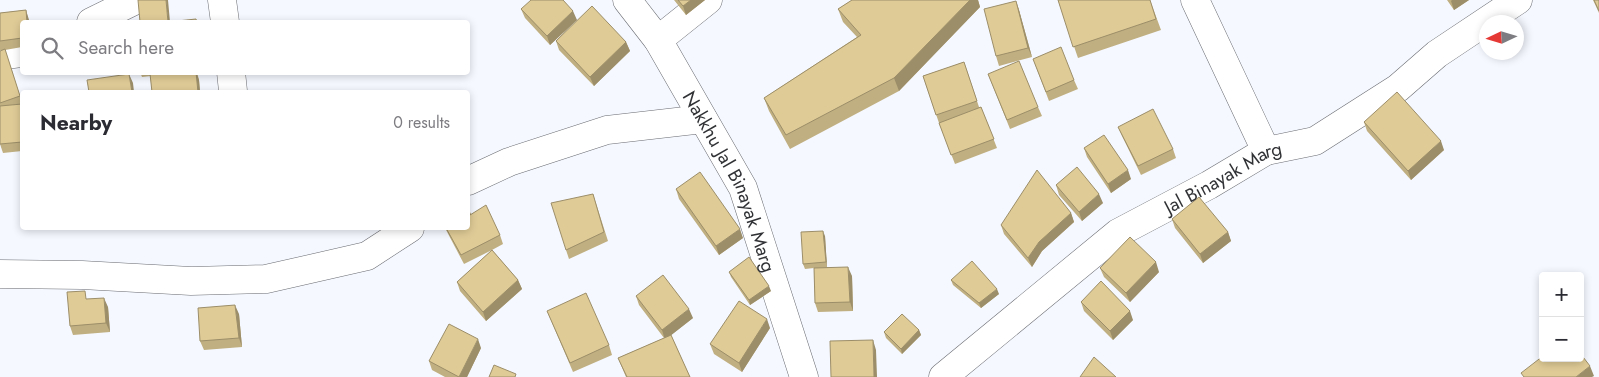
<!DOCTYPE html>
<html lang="en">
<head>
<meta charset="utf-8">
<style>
  :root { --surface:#fff; --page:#f2f2f3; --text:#2b2b33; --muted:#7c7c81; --line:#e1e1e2 }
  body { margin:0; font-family:Jost,sans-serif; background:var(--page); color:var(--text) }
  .controls { position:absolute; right:15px; bottom:15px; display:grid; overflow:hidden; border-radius:5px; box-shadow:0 2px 8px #0003 }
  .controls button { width:45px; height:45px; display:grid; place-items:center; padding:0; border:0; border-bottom:1px solid var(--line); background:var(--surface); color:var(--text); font:25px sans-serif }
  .compass { position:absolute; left:1479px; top:15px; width:45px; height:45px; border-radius:50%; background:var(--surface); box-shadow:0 2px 8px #0003; rotate:266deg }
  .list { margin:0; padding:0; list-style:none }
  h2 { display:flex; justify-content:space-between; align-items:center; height:65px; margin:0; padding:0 20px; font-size:21px }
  h2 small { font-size:16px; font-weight:400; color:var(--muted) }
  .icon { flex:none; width:28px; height:28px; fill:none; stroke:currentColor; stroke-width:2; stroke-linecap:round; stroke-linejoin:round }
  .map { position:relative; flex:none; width:1599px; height:377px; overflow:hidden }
  .search { position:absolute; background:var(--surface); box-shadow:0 2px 8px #0003; left:20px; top:20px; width:450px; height:55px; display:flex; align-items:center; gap:12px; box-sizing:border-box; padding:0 18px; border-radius:5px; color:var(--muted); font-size:19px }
  .panel { position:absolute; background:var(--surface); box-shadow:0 2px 8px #0003; left:20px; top:90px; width:450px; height:140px; border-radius:5px }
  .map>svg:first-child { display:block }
</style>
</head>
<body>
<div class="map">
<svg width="1599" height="377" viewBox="0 0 1599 377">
  <rect width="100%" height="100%" fill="#f5f8ff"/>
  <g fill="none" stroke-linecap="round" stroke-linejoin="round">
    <!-- minor casing -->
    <g stroke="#696b71" stroke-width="29">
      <g id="minor">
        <path d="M222 0 225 22"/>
        <path id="s1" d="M627 0 658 40 743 188 804 377"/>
        <path d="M1195 0 1266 151"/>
        <path d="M91 22 136 0"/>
        <path d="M658 40 708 0"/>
        <path d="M0 56 22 53"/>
        <path d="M231 72 233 91"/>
        <path d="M468 181 509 162 607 130 703 119"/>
        <path d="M0 274 82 275 191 281 266 279 367 256 410 228"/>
        <path id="s2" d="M943 377 1118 233 1209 185 1266 151 1315 141 1398 88 1437 54 1518 0"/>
      </g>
    </g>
    <!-- minor -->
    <use href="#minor" stroke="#fff" stroke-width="28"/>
  </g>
  <!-- wall -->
  <path fill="#c0af81" d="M674 0H705L686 15Z
    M852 0H978L980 7 899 91 790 149 769 111 764 98 857 37 843 22 838 9Z
    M1058 0H1150L1161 30 1078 58Z
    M1447 0H1469L1454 10Z
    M1593 0H1599V13Z
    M1016 1 1019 10 1032 57 999 66 996 56Z
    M521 9 577 20 550 45 525 18Z
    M26 10 29 22H22V47L5 50 22 102V151L3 153 0 144V51L2 50H0V13Z
    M556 41 626 42 630 51 594 86 559 50Z
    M1033 59 1074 80 1078 89 1049 101Z
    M964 62 979 107H981L997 148 955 164 939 123 923 76Z
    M140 72H197L199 80 200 92H152L151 76 142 77Z
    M988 74 1038 107 1042 116 1010 129Z
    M1364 122 1444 150 1411 180 1367 131Z
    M1118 127 1173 149 1176 158 1141 175 1122 136Z
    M1084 148 1131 179 1111 193 1087 157Z
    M1056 185 1103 203 1082 221 1059 195Z
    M676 189 743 238 719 255 679 199Z
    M593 194 608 241 569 259 566 250Z
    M469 210 471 214 500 235 503 244 492 250 518 280 522 289 486 321 460 291 457 282 492 250 464 264 445 228H468Z
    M1071 213 1074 222 1042 251 1032 267 1004 234 1001 225Z
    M1172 219 1228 232 1231 241 1203 263 1175 228Z
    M825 236 827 267 852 276 853 311 818 312 815 303 814 268 805 269 803 264Z
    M1100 268 1159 272 1130 302 1104 277Z
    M729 272 771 291 750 305 731 277Z
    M951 280 999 294 981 308 953 285Z
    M636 296 693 318 671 335 690 377H626L618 358 664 338 639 305Z
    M88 299 108 307 110 332 73 335 70 326Z
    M1081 302 1133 320 1113 340 1084 311Z
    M547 311 609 345 612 355 573 372Z
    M239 314 242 347 204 350 200 341Z
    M770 328 742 372 714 354 710 344Z
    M919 330 921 335 902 354 886 338 884 332Z
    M481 348 467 377H445L432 370 429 361Z"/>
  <!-- shaded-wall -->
  <path fill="#9c8e69" d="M166 0H168L170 22H168Z
    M691 0H705L686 15 683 6Z
    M970 0H978L980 7 899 91 894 78Z
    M1452 0H1469L1454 10 1451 1Z
    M1016 1 1019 10 1032 57 1028 48Z
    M26 10 29 20V22H27Z
    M573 11 577 20 550 45 547 36Z
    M626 42 630 51 594 86 590 77Z
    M196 72 199 80 200 92H198Z
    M129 74 133 83 134 92H132Z
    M1441 141 1444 150 1411 180 1408 171Z
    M1128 170 1131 179 1111 193 1108 184Z
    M1099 194 1103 203 1082 221 1079 212Z
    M1071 213 1074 222 1042 251 1032 267 1028 258 1039 242Z
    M740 229 743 238 719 255 716 246Z
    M823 231 825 236 827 267 826 262Z
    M1228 232 1231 241 1203 263 1200 254Z
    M1156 262 1159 272 1130 302 1126 293Z
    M848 267 852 276 853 311 850 302Z
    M518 280 522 289 486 321 483 312Z
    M769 286 771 291 750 305 749 300Z
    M997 289 999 294 981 308 979 303Z
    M104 298 108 307 110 332 106 323Z
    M235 305 239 314 242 347 239 338Z
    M689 309 693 318 665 340 662 330Z
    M1130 311 1133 320 1113 340 1110 331Z
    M767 319 770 328 742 372 739 363Z
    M919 330 921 335 902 354 901 349Z
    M478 339 481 348 467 377H459Z
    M873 340 876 350 877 377H874Z
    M1590 366 1594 376 1592 377H1576Z"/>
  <!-- building -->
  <path fill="#dfcb96" stroke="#9c8e69" d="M138 0H166L168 22H140Z
    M531 0H563L573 11 547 36 521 9Z
    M678 0H691L683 6Z
    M852 0H970L894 78 786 135 764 98 861 35 838 9Z
    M1058 0H1150L1156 19 1073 47Z
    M1594 0H1599V11Z
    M1016 1 1028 48 996 56 984 9Z
    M592 6 626 42 590 77 556 41Z
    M26 10 27 22H22V38L0 41V13Z
    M196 19 197 22H168Z
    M1061 47 1074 80 1046 92 1033 59Z
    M5 49 20 96 0 103V51Z
    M1019 61 1038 107 1007 120 988 74Z
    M964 62 977 101 936 115 923 76Z
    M170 72H196L198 92H152L150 74Z
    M129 74 132 92H89L87 80Z
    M1397 92 1441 141 1408 171 1364 122Z
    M22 104V142L0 144V106Z
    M981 107 994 139 951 155 939 123Z
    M1153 109 1173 149 1138 166 1118 127Z
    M1104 135 1128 170 1108 184 1084 148Z
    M1077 167 1099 194 1079 212 1056 185Z
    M1037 170 1071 213 1039 242 1028 258 1001 225Z
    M700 172 740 229 716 246 676 189Z
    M593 194 604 232 566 250 551 203Z
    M1199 197 1228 232 1200 254 1172 219Z
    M486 205 500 235 461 255 446 228H468V211L469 210 470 215Z
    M823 231 826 262 803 264 801 232Z
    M1130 237 1156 262 1126 293 1100 268Z
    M492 250 518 280 483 312 457 282Z
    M749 257 769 286 749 300 729 272Z
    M972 261 997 289 979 303 951 280Z
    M848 267 850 302 815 303 814 268Z
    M663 275 689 309 662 330 636 296Z
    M1101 281 1130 311 1110 331 1081 302Z
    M85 291 86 299 104 298 106 323 70 326 67 292Z
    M586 293 609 345 570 363 547 311Z
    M739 301 767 319 739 363 710 344Z
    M235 305 239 338 200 341 198 308Z
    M902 314 919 330 901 349 884 332Z
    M449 324 478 339 459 377 429 361Z
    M671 335 690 377H627L618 358Z
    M873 340 874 377H831L830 341Z
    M1580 353 1590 366 1576 377H1524L1521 373 1543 356V358H1580Z
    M1094 357 1116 377H1080Z
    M494 365 516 374 515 377H489Z"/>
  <g text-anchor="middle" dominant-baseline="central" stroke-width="4" stroke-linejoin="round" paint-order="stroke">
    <!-- street labels -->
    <g font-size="19" fill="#313235" stroke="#f5f8ff">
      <text stroke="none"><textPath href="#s2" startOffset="346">Jal Binayak Marg</textPath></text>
      <text stroke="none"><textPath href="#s1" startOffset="210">Nakkhu Jal Binayak Marg</textPath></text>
    </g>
  </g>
</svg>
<div class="controls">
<button>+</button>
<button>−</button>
</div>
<svg class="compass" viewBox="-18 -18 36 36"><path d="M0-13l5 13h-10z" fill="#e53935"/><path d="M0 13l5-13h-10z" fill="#7c7c81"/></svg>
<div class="search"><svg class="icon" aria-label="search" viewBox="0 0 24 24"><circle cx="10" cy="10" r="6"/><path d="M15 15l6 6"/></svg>Search here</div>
<section class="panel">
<h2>Nearby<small>0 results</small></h2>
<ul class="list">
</ul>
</section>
</div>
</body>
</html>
